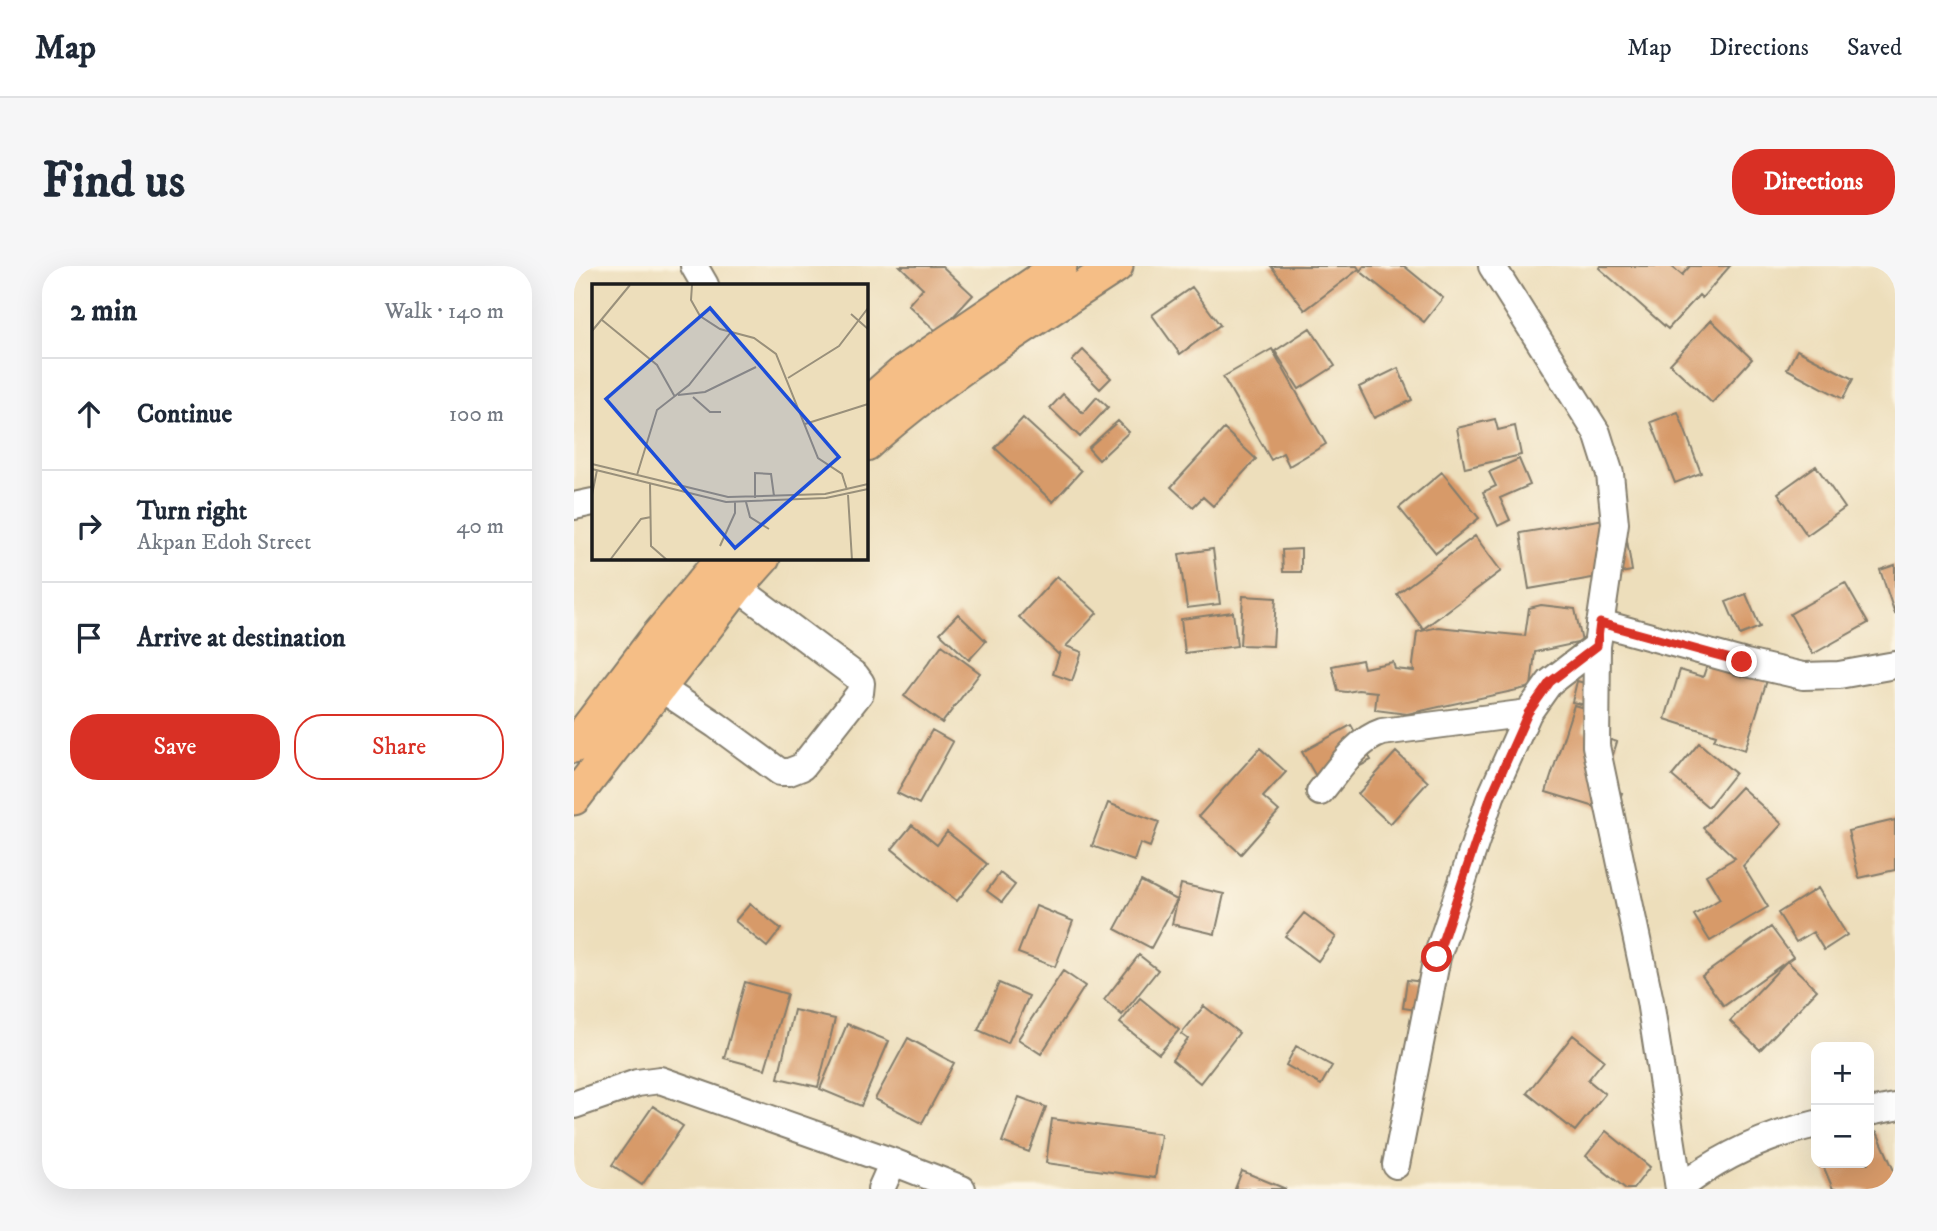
<!DOCTYPE html>
<html lang="en">
<head>
<meta charset="utf-8">
<style>
  :root { --surface:#fff; --page:#f6f6f7; --text:#1f2937; --muted:#747a83; --line:#e0e1e3; --accent:#d93025 }
  body { margin:0; font-family:"IM FELL DW Pica",serif; background:var(--page); color:var(--text) }
  .controls { position:absolute; right:21px; bottom:21px; display:grid; overflow:hidden; border-radius:14px; box-shadow:0 7px 28px #0002 }
  .controls button { width:63px; height:63px; display:grid; place-items:center; padding:0; border:0; border-bottom:2px solid var(--line); background:var(--surface); color:var(--text); font:35px sans-serif }
  .stop { position:absolute; width:21px; height:21px; margin:-16px; border:5px solid #d93025; border-radius:50%; background:#fff }
  .stop.end { background:#d93025; border-color:#fff; box-shadow:0 2px 7px #0008 }
  .list { margin:0; padding:0; list-style:none }
  h2 { display:flex; justify-content:space-between; align-items:center; height:91px; margin:0; padding:0 28px; font-size:30px }
  h2 small { font-size:23px; font-weight:400; color:var(--muted) }
  .list li { display:grid; grid-template-columns:46px 1fr auto; gap:21px; align-items:center; box-sizing:border-box; height:112px; padding:0 28px; border-top:2px solid var(--line) }
  .list b { display:block; font-size:26px; white-space:nowrap }
  .list p { margin:0; font-size:23px; white-space:nowrap; color:var(--muted) }
  .list em { font-size:23px; font-style:normal; color:var(--muted) }
  .actions { display:flex; gap:14px; padding:21px 28px }
  .actions a { flex:1; padding:16px 0; border:2px solid var(--accent); border-radius:28px; text-align:center; font-size:24px; color:var(--accent) }
  .actions .main { background:var(--accent); color:#fff }
  .icon { flex:none; width:38px; height:38px; fill:none; stroke:currentColor; stroke-width:2; stroke-linecap:round; stroke-linejoin:round }
  .map { position:relative; flex:none; width:1321px; height:923px; overflow:hidden; border-radius:28px }
  header { display:flex; align-items:center; gap:42px; box-sizing:border-box; height:98px; padding:0 35px; background:var(--surface); border-bottom:2px solid var(--line) }
  header strong { font-size:33px }
  nav { display:flex; gap:38px; margin-inline-start:auto; font-size:24px }
  .intro { display:flex; align-items:center; justify-content:space-between; box-sizing:border-box; height:168px; padding:0 42px }
  h1 { margin:0; font-size:49px }
  .button { padding:18px 32px; border-radius:28px; background:var(--accent); color:#fff; font-size:24px; font-weight:700 }
  main { display:flex; gap:42px; padding:0 42px }
  aside { flex:1; background:var(--surface); border-radius:28px; box-shadow:0 7px 28px #0002 }
  .map>svg:first-child { display:block }
</style>
</head>
<body>
<header>
<strong>Map</strong>
<nav><a>Map</a><a>Directions</a><a>Saved</a></nav>
</header>
<div class="intro"><h1>Find us</h1><a class="button">Directions</a></div>
<main>
<aside>
<h2>2 min<small>Walk · 140 m</small></h2>
<ul class="list">
<li><svg class="icon" aria-label="ahead" viewBox="0 0 24 24"><path d="M12 20V5M6 11l6-6 6 6"/></svg><div><b>Continue</b></div><em>100 m</em></li>
<li><svg class="icon" aria-label="right" viewBox="0 0 24 24"><path d="M7 20v-9h11M14 6l5 5-5 5"/></svg><div><b>Turn right</b><p>Akpan Edoh Street</p></div><em>40 m</em></li>
<li><svg class="icon" aria-label="arrive" viewBox="0 0 24 24"><path d="M6 21V4h12l-3 4 3 4H6"/></svg><div><b>Arrive at destination</b></div></li>
</ul>
<div class="actions"><a class="main">Save</a><a>Share</a></div>
</aside>
<div class="map">
<svg width="1321" height="923" viewBox="0 0 1321 923">
  <rect width="100%" height="100%" fill="#fcf5e5"/>
  <filter id="ink" filterUnits="userSpaceOnUse"><feTurbulence type="fractalNoise" baseFrequency=".0143" numOctaves="2"/><feDisplacementMap in="SourceGraphic" scale="14" xChannelSelector="R" yChannelSelector="G"/><feConvolveMatrix kernelMatrix="1 2 1 2 8 2 1 2 1" color-interpolation-filters="sRGB"/></filter>
  <filter id="wash" filterUnits="userSpaceOnUse"><feTurbulence type="fractalNoise" baseFrequency=".00686" numOctaves="4" result="noise"/><feDisplacementMap in="SourceGraphic" scale="28" xChannelSelector="R" yChannelSelector="G"/><feGaussianBlur stdDeviation="1.57" result="paint"/><feColorMatrix in="noise" values="0 0 0 0 0 0 0 0 0 0 0 0 0 0 0 0 0 1.4 0 .05"/><feComposite in="paint" operator="in"/></filter>
  <g filter="url(#wash)">
    <rect width="100%" height="100%" fill="#eddebb"/>
    <g id="blocks">
      <!-- building -->
      <path fill="#d79a69" d="M326 0H368L399 29 364 67 334 39 349 22Z
        M697 0H783L785 3 731 44Z
        M790 0H830L869 32 850 56 786 5Z
        M1026 0H1097L1108 9 1116 0H1156L1128 32 1125 29 1094 63 1025 2Z
        M618 21 646 59 606 88 578 49Z
        M1137 54 1178 93 1138 137 1096 98Z
        M736 62 761 100 725 123 701 85Z
        M698 83 752 178 715 200 709 187 697 194 649 111Z
        M509 84 537 112 526 123 498 95Z
        M1223 84 1279 113 1269 133 1213 103Z
        M824 102 838 134 800 152 785 121Z
        M489 128 509 147 523 131 534 141 506 171 476 142Z
        M1104 146 1127 207 1101 217 1077 156Z
        M449 152 507 205 479 236 421 182Z
        M921 153 924 164 941 160 947 189 891 202 883 162Z
        M544 155 555 166 525 194 514 182Z
        M650 163 682 193 639 240 629 231 619 241 597 221Z
        M945 193 956 219 926 232 936 254 924 260 909 226 922 220 915 206Z
        M1242 200 1271 242 1233 269 1204 227Z
        M868 206 905 252 862 287 825 242Z
        M1049 250 1058 305 955 323 946 267Z
        M901 270 927 305 849 363 823 328Z
        M639 283 646 338 613 342 605 288Z
        M727 283V306H709L708 284Z
        M1321 299V348L1306 304Z
        M483 310 523 347 492 380 508 386 498 415 479 408 486 386 484 388 445 351Z
        M1271 317 1294 357 1239 388 1216 348Z
        M1172 328 1186 361 1166 369 1152 336Z
        M669 330 702 332 699 380 666 379Z
        M967 339 1001 343 1008 376 961 386 957 421 833 448 801 444 803 426 784 424 773 426 764 425 758 400 788 394 790 402 819 396 821 403 840 405 839 399 843 366 864 361 951 370 955 342Z
        M659 346 663 380 611 387 607 353Z
        M384 348 412 375 395 394 366 367Z
        M368 379 406 407 368 457 330 430Z
        M1136 390 1195 408 1171 484 1140 474 1142 469 1091 453 1106 404 1129 411Z
        M1003 415 1021 420 1016 440 998 436Z
        M1000 439 1016 444 1009 465 1043 476 1029 521 1048 527 1041 547 972 526Z
        M777 459 797 494 748 521 728 486Z
        M358 464 379 476 345 538 323 527Z
        M1125 477 1161 507 1134 541 1098 510Z
        M686 482 712 506 689 531 705 545 667 588 625 550Z
        M822 486 854 516 816 558 784 528Z
        M1167 521 1208 558 1169 600 1194 641 1136 675 1120 649 1146 633 1132 609 1161 592 1129 562Z
        M534 537 585 556 576 581 566 577 560 595 518 580Z
        M1321 554V604L1285 612 1274 565Z
        M338 559 363 579 373 566 413 598 383 635 318 583Z
        M426 607 441 619 428 636 413 625Z
        M567 615 603 634 577 682 541 663Z
        M607 618 650 628 641 668 598 658Z
        M1244 622 1273 669 1250 684 1239 666 1222 676 1204 647Z
        M176 638 207 663 193 681 161 655Z
        M462 640 499 655 481 701 444 687Z
        M730 647 762 671 744 695 711 670Z
        M1197 661 1219 691 1150 740 1128 710Z
        M565 689 584 704 548 749 530 734Z
        M1213 695 1243 724 1186 784 1156 755Z
        M489 705 511 720 467 788 444 773Z
        M833 714 867 718 862 747 829 742Z
        M171 716 213 728 191 803 150 792Z
        M425 717 455 730 434 777 404 764Z
        M566 732 605 764 585 788 546 757Z
        M630 740 665 767 626 817 598 794 614 773 607 768Z
        M220 744 261 753 244 821 204 812Z
        M273 758 315 775 287 840 246 823Z
        M999 769 1030 794 1014 814 1031 828 1001 865 953 827Z
        M334 772 380 797 348 857 301 833Z
        M722 780 758 800 747 819 712 799Z
        M445 831 472 841 455 886 428 876Z
        M79 840 109 860 68 919 38 899Z
        M478 853 587 868 581 912 472 897Z
        M1032 865 1076 901 1059 923H1052L1012 890Z
        M1303 866 1321 907V920L1315 923H1259L1248 897H1295V870Z
        M668 905 712 923H661Z"/>
    </g>
  </g>
  <g filter="url(#ink)">
    <use href="#blocks" fill-opacity="0" stroke="#847d6c" stroke-width="2"/>
    <g fill="none" stroke-linecap="round" stroke-linejoin="round">
      <!-- minor casing -->
      <g stroke="#847d6c" stroke-width="30">
        <path id="minor" d="M120 0 131 19
          M918 0 1023 167 1036 208 1041 257 1023 380 1022 480 1076 735 1105 923
          M0 240 19 236
          M1026 357 1168 396 1229 410 1265 409 1321 399
          M85 421 142 459 206 506H215L228 501 286 427 287 417 282 410 163 321
          M746 526C764 505 781 475 808 466L954 447
          M0 839 63 817 86 814 319 896 388 923
          M1295 846 1321 841
          M822 899 863 691 917 530 954 447 976 416 1023 380
          M307 923 319 896
          M1105 923C1146 890 1191 870 1242 858"/>
      </g>
      <!-- major casing -->
      <g stroke="#847d6c" stroke-width="37">
        <path id="major" d="M292 139 330 106 486 0
          M292 178C368 109 457 56 542 0
          M0 480 83 371 149 292
          M0 532 163 321 189 292"/>
      </g>
      <!-- minor -->
      <use href="#minor" stroke="#fff" stroke-width="26"/>
      <!-- major -->
      <use href="#major" stroke="#f5be86" stroke-width="33"/>
    </g>
  </g>
  <g fill="none" stroke-linecap="round" stroke-linejoin="round" filter="url(#ink)">
    <!-- route -->
    <path stroke="#d93025" stroke-width="9" d="M863 691 917 530 954 447 976 416 1023 380 1026 357 1168 396"/>
  </g>
  <!-- overview -->
  <g transform="translate(18 18)">
    <rect width="276" height="276" fill="#eddebb"/>
    <path fill="none" stroke="#99907b" stroke-width="2" d="M100 1 99 16 108 32 128 45 162 54 184 70 226 174 250 190 255 206M259 30 276 45M10 36 65 81 83 113M0 47 38 1M196 94 247 62 276 24M86 111 113 108 164 83M101 113 118 128H129M213 140 276 120M0 180 136 213 233 210 276 200M0 185 134 218 234 214 276 205M45 191 65 126 97 101 139 48M58 199 59 262 75 276M0 211 5 186M256 211 260 276M163 214V189L179 190 182 212M154 218 158 233 177 245M128 262 143 229V218M18 276 49 235 59 233"/>
    <path fill="#1d4ed8" fill-opacity="0.15" stroke="#1d4ed8" stroke-width="3.5" d="M118 24 247 173 143 264 14 115Z"/>
    <rect width="276" height="276" fill="none" stroke="#1c1c1c" stroke-width="3.5"/>
  </g>
</svg>
<div class="controls">
<button>+</button>
<button>−</button>
</div>
<div class="stop" style="left:863px;top:691px"></div>
<div class="stop end" style="left:1168px;top:396px"></div>
</div>
</main>
</body>
</html>
